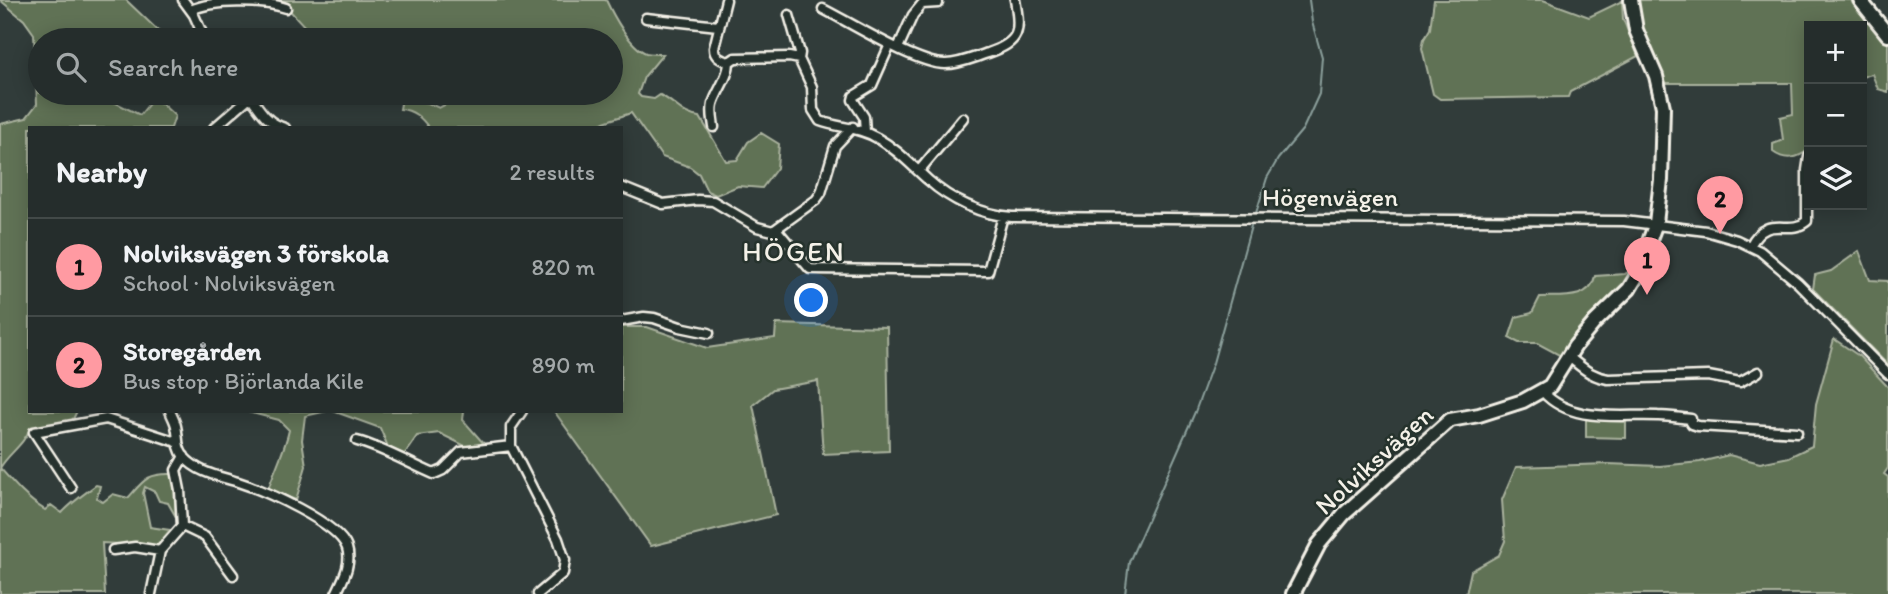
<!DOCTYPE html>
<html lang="en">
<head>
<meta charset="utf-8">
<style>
  :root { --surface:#252d2c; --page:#313938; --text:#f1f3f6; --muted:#a3a8a9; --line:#424948; --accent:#ff9aa2 }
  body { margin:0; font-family:Itim,sans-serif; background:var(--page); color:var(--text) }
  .controls { position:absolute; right:21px; top:21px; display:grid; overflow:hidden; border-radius:0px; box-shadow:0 4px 18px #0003 }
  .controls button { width:63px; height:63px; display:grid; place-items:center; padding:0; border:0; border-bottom:2px solid var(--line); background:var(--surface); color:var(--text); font:35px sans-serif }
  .you { position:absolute; left:812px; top:301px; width:24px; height:24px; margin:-18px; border:5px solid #fff; border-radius:50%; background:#1a73e8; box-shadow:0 0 0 10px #1a73e833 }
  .badge { display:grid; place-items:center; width:46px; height:46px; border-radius:50%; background:var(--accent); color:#111; font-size:23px; font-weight:700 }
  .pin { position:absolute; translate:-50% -58px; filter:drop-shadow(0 2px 4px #0008) }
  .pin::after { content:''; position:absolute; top:37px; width:24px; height:21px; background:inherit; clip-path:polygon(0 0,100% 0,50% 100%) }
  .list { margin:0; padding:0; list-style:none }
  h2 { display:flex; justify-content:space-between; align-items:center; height:91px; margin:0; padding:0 28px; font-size:30px }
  h2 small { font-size:23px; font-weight:400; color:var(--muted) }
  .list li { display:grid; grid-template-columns:46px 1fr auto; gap:21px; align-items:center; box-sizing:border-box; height:98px; padding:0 28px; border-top:2px solid var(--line) }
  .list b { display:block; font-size:26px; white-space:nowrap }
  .list p { margin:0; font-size:23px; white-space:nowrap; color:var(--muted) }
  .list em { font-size:23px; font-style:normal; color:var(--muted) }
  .icon { flex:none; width:38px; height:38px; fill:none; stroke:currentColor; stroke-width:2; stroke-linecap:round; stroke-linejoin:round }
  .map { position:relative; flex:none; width:1888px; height:594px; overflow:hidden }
  .search { position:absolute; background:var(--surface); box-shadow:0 4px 18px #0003; left:28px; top:28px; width:595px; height:77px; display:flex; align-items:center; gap:18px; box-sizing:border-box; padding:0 24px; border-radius:38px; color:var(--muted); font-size:26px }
  .panel { position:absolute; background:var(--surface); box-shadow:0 4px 18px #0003; left:28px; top:126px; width:595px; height:287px; border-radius:0px }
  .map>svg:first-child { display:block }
</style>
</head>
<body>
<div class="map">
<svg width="1888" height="594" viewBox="0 0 1888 594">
  <rect width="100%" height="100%" fill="#313c3a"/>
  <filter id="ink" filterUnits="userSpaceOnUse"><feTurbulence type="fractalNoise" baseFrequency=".0143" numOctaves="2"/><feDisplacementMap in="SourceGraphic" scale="14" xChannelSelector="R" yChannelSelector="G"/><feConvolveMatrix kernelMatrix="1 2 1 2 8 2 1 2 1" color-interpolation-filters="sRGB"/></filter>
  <g filter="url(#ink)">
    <!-- green -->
    <path fill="#607255" stroke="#aab29e" stroke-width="2" d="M0 0H126L168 40H40V93H108L106 98 140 115 152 100 161 103 175 116 171 128H30V411H77L72 421 30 428C24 445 9 453 0 468 14 484 27 499 45 510L51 505 62 513C72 502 84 494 96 485L100 486 97 498 103 502 113 494 128 498C144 480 147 473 173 474L176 517 168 503 159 501 155 492 145 487 143 493 150 527 170 530 157 546 102 543 105 594H0V124L26 118 37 104 34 34 24 20Z
      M280 0H606C613 15 630 47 646 53 651 54 658 54 663 54L644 77 638 94 641 97 654 99 660 95C675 102 683 116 700 117L726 161 737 160 748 142 761 133 779 144 777 168 762 188 738 186 716 195 707 191 699 174 690 167 662 157 631 113 604 122 594 128H429C421 117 413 110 400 109L402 98 428 103 439 108 452 101 456 93H611V40H398L378 37 367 40H315L309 31Z
      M1434 0H1543L1589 17 1622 1 1623 19 1638 56 1570 92 1568 97 1440 99 1433 94 1422 48 1424 39 1430 29Z
      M1637 0H1857L1888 37V92L1878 89 1872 74 1862 77V26H1809V89L1807 90 1809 149C1798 159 1785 161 1773 152V144L1783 140 1780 117 1793 114 1792 83H1666L1639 19Z
      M1859 251 1870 280 1888 281V365L1813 289 1815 275 1831 271Z
      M1630 270C1628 291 1597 309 1583 324 1574 333 1567 344 1561 356L1537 343H1519L1509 338 1516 317 1532 313 1540 297C1561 296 1590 301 1595 276L1625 274Z
      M776 324 887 327 889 451 823 454 818 381 773 389 753 405 776 515 651 546 554 411H621V327H647L707 348 775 338Z
      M1834 339 1859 356 1888 387V468L1884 474 1888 477V594H1466L1471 571 1499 555 1505 541 1502 500 1516 467 1608 464 1660 466 1700 462 1729 455 1760 463 1789 457 1812 446 1816 404Z
      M244 411H327L305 416 302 440 306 466 296 500 268 490C274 470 285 450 289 430L279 420Z
      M333 411H464L463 420 485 445 467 447 439 433 417 436 404 455 388 447 380 428Z
      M1586 418 1626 419V438L1586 437Z"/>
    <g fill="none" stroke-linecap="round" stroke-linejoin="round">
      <!-- stream -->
      <path stroke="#8ca09c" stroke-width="2" d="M1256 213 1267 178 1278 159 1303 129 1319 94 1322 57 1312 22 1309 0
        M1125 594 1129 562 1195 412 1213 363 1251 226"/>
      <!-- street casing -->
      <g stroke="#f4f1e8" stroke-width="13">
        <path id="street" d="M183 0 194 15 205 40
          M726 0 714 48C714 57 721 60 729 62L735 58 789 57 799 59 812 87 813 110 820 121C839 128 859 127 877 138 897 149 911 165 928 180 950 200 982 215 1012 217L1624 221 1706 231 1737 240 1760 251 1798 283 1888 374
          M823 9C851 23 918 65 946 64 960 64 975 57 988 53 1020 42 1021 32 1015 0
          M191 10C213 0 262 0 286 8
          M789 15 800 53 799 59
          M646 18 718 26
          M898 48 913 15 922 4 938 3
          M248 93C259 108 266 123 285 128
          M714 127C713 119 711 112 713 104 717 90 729 77 729 62
          M214 128 251 96
          M865 132 864 117 853 100 854 96 872 85 888 49
          M919 171 963 118
          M621 187 663 204 698 200 713 201 757 227 773 231 816 200 821 193 835 146 853 127
          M777 230 810 269 988 271 1003 216
          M1750 246C1768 212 1788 237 1807 221V170L1809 157
          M621 321 644 317 654 318 680 327 709 333
          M1569 357C1583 368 1590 376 1608 379L1708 376 1740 382 1758 372
          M1543 392C1572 424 1620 414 1658 416 1669 416 1680 418 1691 419
          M170 411C172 416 175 421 176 426 179 438 176 446 184 457 198 473 219 476 238 482 263 490 339 523 347 548 352 564 343 579 336 594
          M522 411 511 427V446L558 539 565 560 563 573 538 594
          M1689 419 1692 424 1698 426 1797 432
          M357 441C383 448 408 463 434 474L443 470 461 452 511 446
          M184 456 176 470 180 490 182 526 205 537 233 575
          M71 488 34 432 106 419 177 442
          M113 550 135 547 160 551 182 526
          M151 594 160 551"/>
      </g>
      <!-- secondary casing -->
      <g stroke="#f4f1e8" stroke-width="18">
        <path id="secondary" d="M1860 0 1888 35
          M1293 594 1319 544 1344 514 1450 420 1479 415 1523 401 1550 386 1575 346 1595 322 1629 289 1635 279 1656 223 1661 180 1663 107 1656 76 1636 30 1631 0"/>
      </g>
      <!-- street -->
      <use href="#street" stroke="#26332d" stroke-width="8"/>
      <!-- secondary -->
      <use href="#secondary" stroke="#26332d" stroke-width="12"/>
    </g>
  </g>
  <g text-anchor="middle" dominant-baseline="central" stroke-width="5" stroke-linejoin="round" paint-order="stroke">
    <!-- street labels -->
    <g font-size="26" fill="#f4f1e8" stroke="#26332d">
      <text x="1330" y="197">Högenvägen</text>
      <text transform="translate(1374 460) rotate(-42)">Nolviksvägen</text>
    </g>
    <!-- neighbourhood labels -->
    <g font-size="28" letter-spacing="2" fill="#f4f1e8" stroke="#26332d">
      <text x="794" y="251">HÖGEN</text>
    </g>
  </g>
</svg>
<div class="controls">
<button>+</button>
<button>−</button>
<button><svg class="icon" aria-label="layers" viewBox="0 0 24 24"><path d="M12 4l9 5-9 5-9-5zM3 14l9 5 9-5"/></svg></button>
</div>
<div class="you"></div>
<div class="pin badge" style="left:1647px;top:295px">1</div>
<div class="pin badge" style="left:1720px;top:234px">2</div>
<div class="search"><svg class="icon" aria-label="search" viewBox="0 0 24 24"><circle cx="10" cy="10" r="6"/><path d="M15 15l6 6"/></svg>Search here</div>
<section class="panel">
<h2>Nearby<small>2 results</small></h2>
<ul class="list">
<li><span class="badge">1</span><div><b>Nolviksvägen 3 förskola</b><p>School · Nolviksvägen</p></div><em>820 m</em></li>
<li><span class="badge">2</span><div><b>Storegården</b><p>Bus stop · Björlanda Kile</p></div><em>890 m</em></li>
</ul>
</section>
</div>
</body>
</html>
